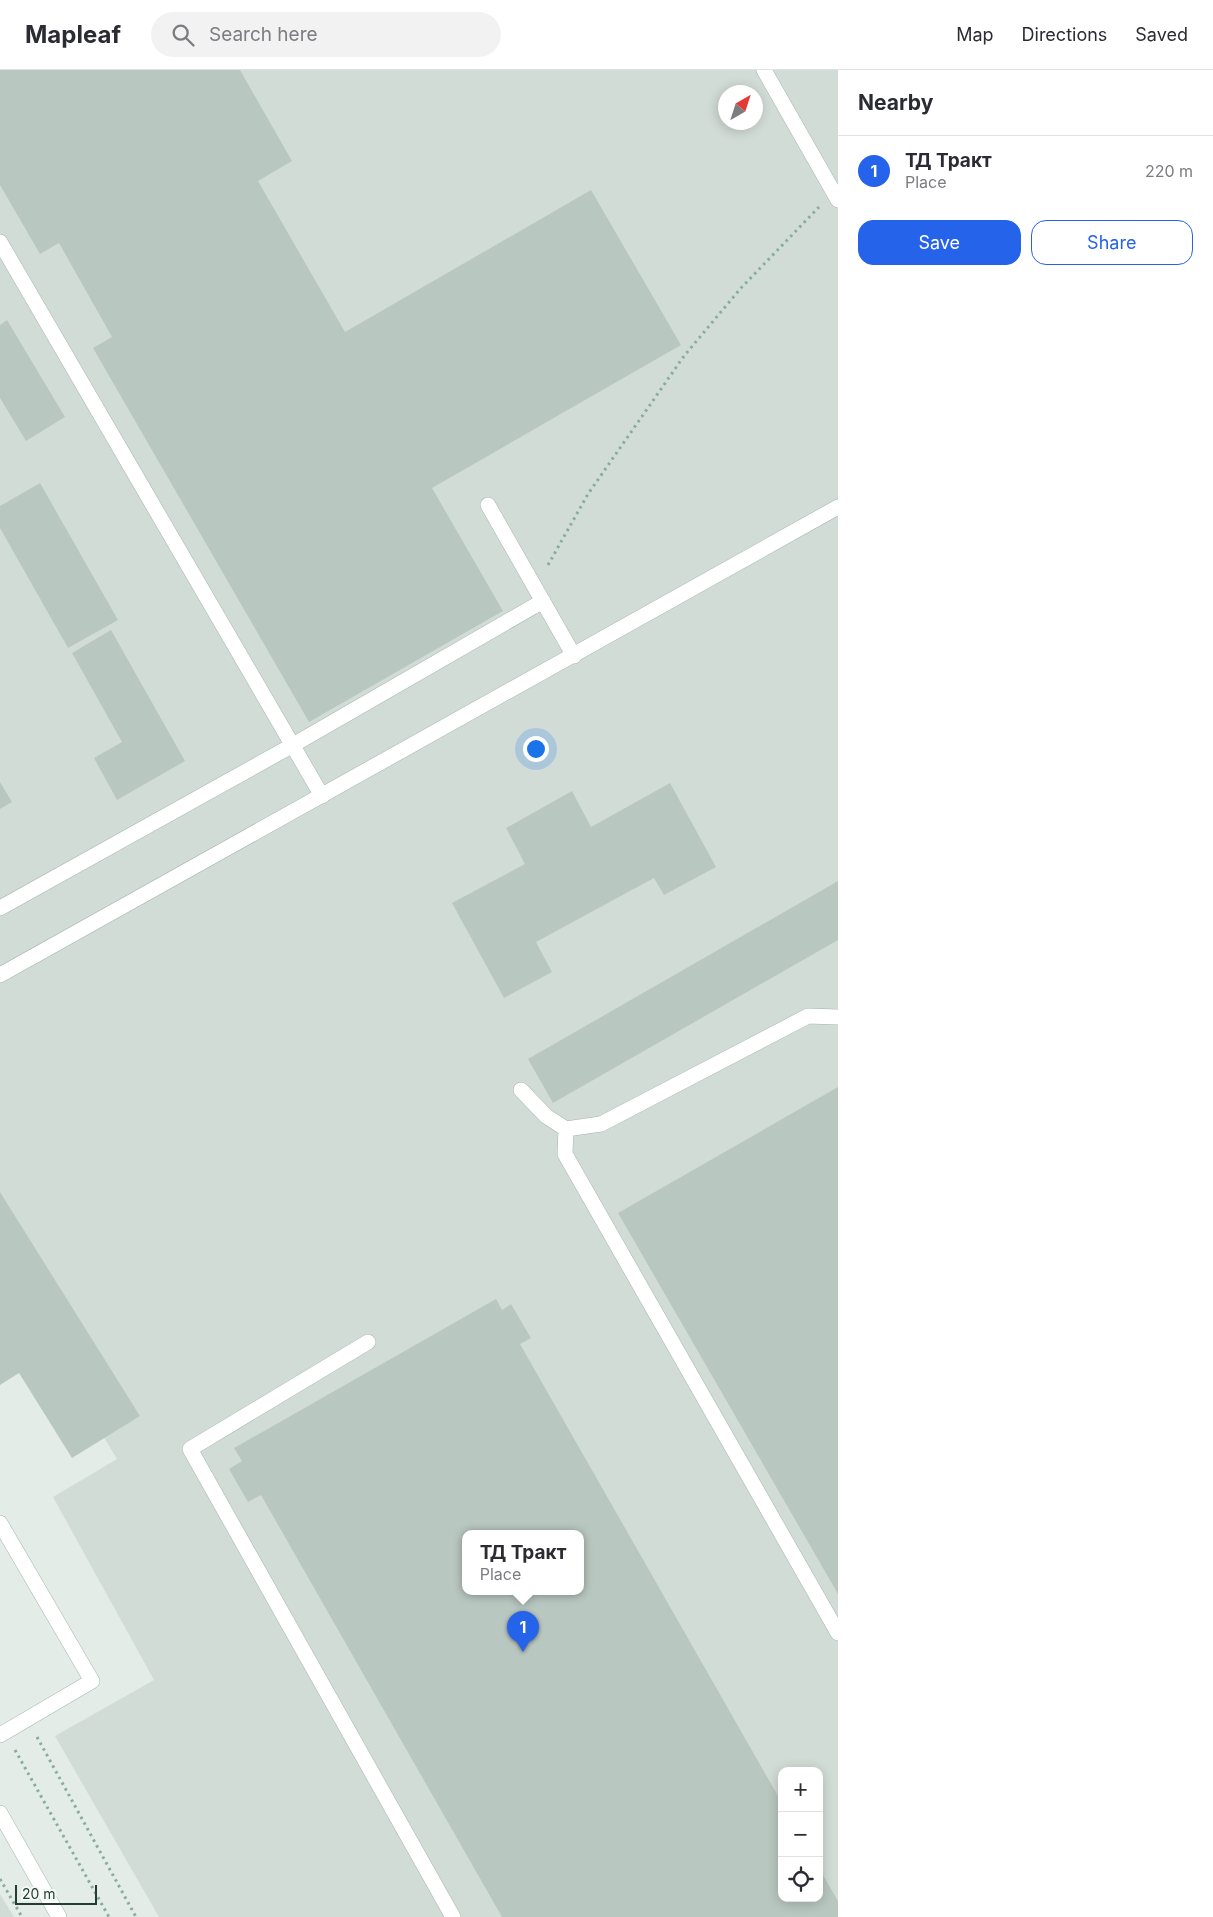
<!DOCTYPE html>
<html lang="en">
<head>
<meta charset="utf-8">
<style>
  :root { --surface:#fff; --page:#f2f2f3; --text:#2b2b33; --muted:#7c7c81; --line:#e1e1e2; --accent:#2563eb }
  body { margin:0; font-family:Inter,sans-serif; background:var(--page); color:var(--text) }
  .controls { position:absolute; right:15px; bottom:15px; display:grid; overflow:hidden; border-radius:10px; box-shadow:0 2px 12px #0003 }
  .controls button { width:45px; height:45px; display:grid; place-items:center; padding:0; border:0; border-bottom:1px solid var(--line); background:var(--surface); color:var(--text); font:25px sans-serif }
  .compass { position:absolute; left:718px; top:15px; width:45px; height:45px; border-radius:50%; background:var(--surface); box-shadow:0 2px 12px #0003; rotate:39deg }
  .scale { position:absolute; left:15px; bottom:12px; width:82px; box-sizing:border-box; padding-left:5px; border:2px solid #253c35; border-top:0; font-size:14px; line-height:18px; white-space:nowrap; color:#253c35; -webkit-text-stroke:4px #f4f9f6; paint-order:stroke }
  .you { position:absolute; left:535px; top:678px; width:18px; height:18px; margin:-12px; border:4px solid #fff; border-radius:50%; background:#1a73e8; box-shadow:0 0 0 8px #1a73e833 }
  .badge { display:grid; place-items:center; width:32px; height:32px; border-radius:50%; background:var(--accent); color:#fff; font-size:16px; font-weight:700 }
  .pin { position:absolute; translate:-50% -41px; filter:drop-shadow(0 1px 2px #0008) }
  .pin::after { content:''; position:absolute; top:26px; width:18px; height:15px; background:inherit; clip-path:polygon(0 0,100% 0,50% 100%) }
  .popup { position:absolute; left:462px; top:1460px; width:122px; height:65px; box-sizing:border-box; display:grid; place-content:center; border-radius:10px; background:var(--surface); filter:drop-shadow(0 1px 4px #0005); font-size:16px; white-space:nowrap; color:var(--muted) }
  .popup b { font-size:19px; color:var(--text) }
  .popup::after { content:''; position:absolute; left:50%; top:100%; margin-left:-10px; border:10px solid transparent; border-top-color:var(--surface) }
  .list { margin:0; padding:0; list-style:none }
  h2 { display:flex; justify-content:space-between; align-items:center; height:65px; margin:0; padding:0 20px; font-size:21px }
  h2 small { font-size:16px; font-weight:400; color:var(--muted) }
  .list li { display:grid; grid-template-columns:32px 1fr auto; gap:15px; align-items:center; box-sizing:border-box; height:70px; padding:0 20px; border-top:1px solid var(--line) }
  .list b { display:block; font-size:19px; white-space:nowrap }
  .list p { margin:0; font-size:16px; white-space:nowrap; color:var(--muted) }
  .list em { font-size:16px; font-style:normal; color:var(--muted) }
  .actions { display:flex; gap:10px; padding:15px 20px }
  .actions a { flex:1; padding:11px 0; border:1px solid var(--accent); border-radius:15px; text-align:center; font-size:18px; color:var(--accent) }
  .actions .main { background:var(--accent); color:#fff }
  .icon { flex:none; width:28px; height:28px; fill:none; stroke:currentColor; stroke-width:2; stroke-linecap:round; stroke-linejoin:round }
  .map { position:relative; flex:none; width:838px; height:1847px; overflow:hidden }
  header { display:flex; align-items:center; gap:30px; box-sizing:border-box; height:70px; padding:0 25px; background:var(--surface); border-bottom:1px solid var(--line) }
  header strong { font-size:24px }
  nav { display:flex; gap:28px; margin-inline-start:auto; font-size:18px }
  .search { width:350px; height:45px; background:var(--page); display:flex; align-items:center; gap:12px; box-sizing:border-box; padding:0 18px; border-radius:28px; color:var(--muted); font-size:19px }
  main { display:flex }
  aside { flex:1; background:var(--surface) }
  .map>svg:first-child { display:block }
</style>
</head>
<body>
<header>
<strong>Mapleaf</strong>
<div class="search"><svg class="icon" aria-label="search" viewBox="0 0 24 24"><circle cx="10" cy="10" r="6"/><path d="M15 15l6 6"/></svg>Search here</div>
<nav><a>Map</a><a>Directions</a><a>Saved</a></nav>
</header>
<main>
<div class="map">
<svg width="838" height="1847" viewBox="0 0 838 1847">
  <rect width="100%" height="100%" fill="#e4ece8"/>
  <!-- built -->
  <path fill="#d2dcd7" fill-rule="evenodd" d="M0 0H838V1847H159L55 1666 154 1610 53 1427 117 1389 0 1196ZM726 22H756V52H726ZM466 1463H580V1521H466ZM782 1701H819V1828H782Z
    M0 1824 14 1847H0Z"/>
  <!-- building -->
  <path fill="#b9c7c1" fill-rule="evenodd" d="M0 0H240L292 91 258 111 345 262 591 120 681 275 432 418 503 541 309 652 93 278 112 267 59 173 40 184 0 115Z
    M7 250 65 347 26 371 0 328V255Z
    M40 413 118 550 68 578 0 458V436Z
    M111 560 185 691 117 730 94 688 122 672 72 583Z
    M0 712 12 732 0 739Z
    M670 713 716 797 664 825 654 808 536 872 552 902 504 928 452 833 525 794 506 758 572 721 591 757Z
    M838 811V870L553 1033 528 989Z
    M838 1017V1524L618 1143Z
    M0 1122 140 1346 72 1388 19 1303 0 1315Z
    M496 1229 502 1240 511 1234 531 1268 520 1274 782 1733V1828H819V1798L838 1831V1847H502L261 1425 248 1432 229 1399 242 1391 234 1378ZM466 1463H580V1521H466Z"/>
  <g fill="none" stroke-linecap="round" stroke-linejoin="round">
    <!-- minor casing -->
    <g stroke="#a7b4af" stroke-width="16">
      <path id="minor" d="M764 0 838 130
        M0 172 322 726
        M488 435 574 586
        M0 838 293 675 543 531
        M0 905 838 437
        M838 947 808 946 601 1054 566 1059 565 1084 838 1563
        M521 1020 546 1046 566 1059
        M368 1272 190 1379 453 1847
        M0 1453 92 1611 0 1665
        M0 1743 59 1847"/>
    </g>
    <!-- path -->
    <path stroke="#87ad9f" stroke-width="3" stroke-dasharray="2.5 4" stroke-linecap="butt" d="M548 495 588 424 684 286 741 218 819 137
      M37 1667 136 1847
      M15 1680 109 1847
      M0 1809 22 1847"/>
    <!-- minor -->
    <use href="#minor" stroke="#fff" stroke-width="15"/>
  </g>
</svg>
<div class="controls">
<button>+</button>
<button>−</button>
<button><svg class="icon" aria-label="locate" viewBox="0 0 24 24"><circle cx="12" cy="12" r="6"/><path d="M12 2v4M12 18v4M2 12h4M18 12h4"/></svg></button>
</div>
<svg class="compass" viewBox="-18 -18 36 36"><path d="M0-13l5 13h-10z" fill="#e53935"/><path d="M0 13l5-13h-10z" fill="#7c7c81"/></svg>
<div class="scale">20 m</div>
<div class="you"></div>
<div class="pin badge" style="left:523px;top:1582px">1</div>
<div class="popup"><b>ТД Тракт</b>Place</div>
</div>
<aside>
<h2>Nearby<small></small></h2>
<ul class="list">
<li><span class="badge">1</span><div><b>ТД Тракт</b><p>Place</p></div><em>220 m</em></li>
</ul>
<div class="actions"><a class="main">Save</a><a>Share</a></div>
</aside>
</main>
</body>
</html>
